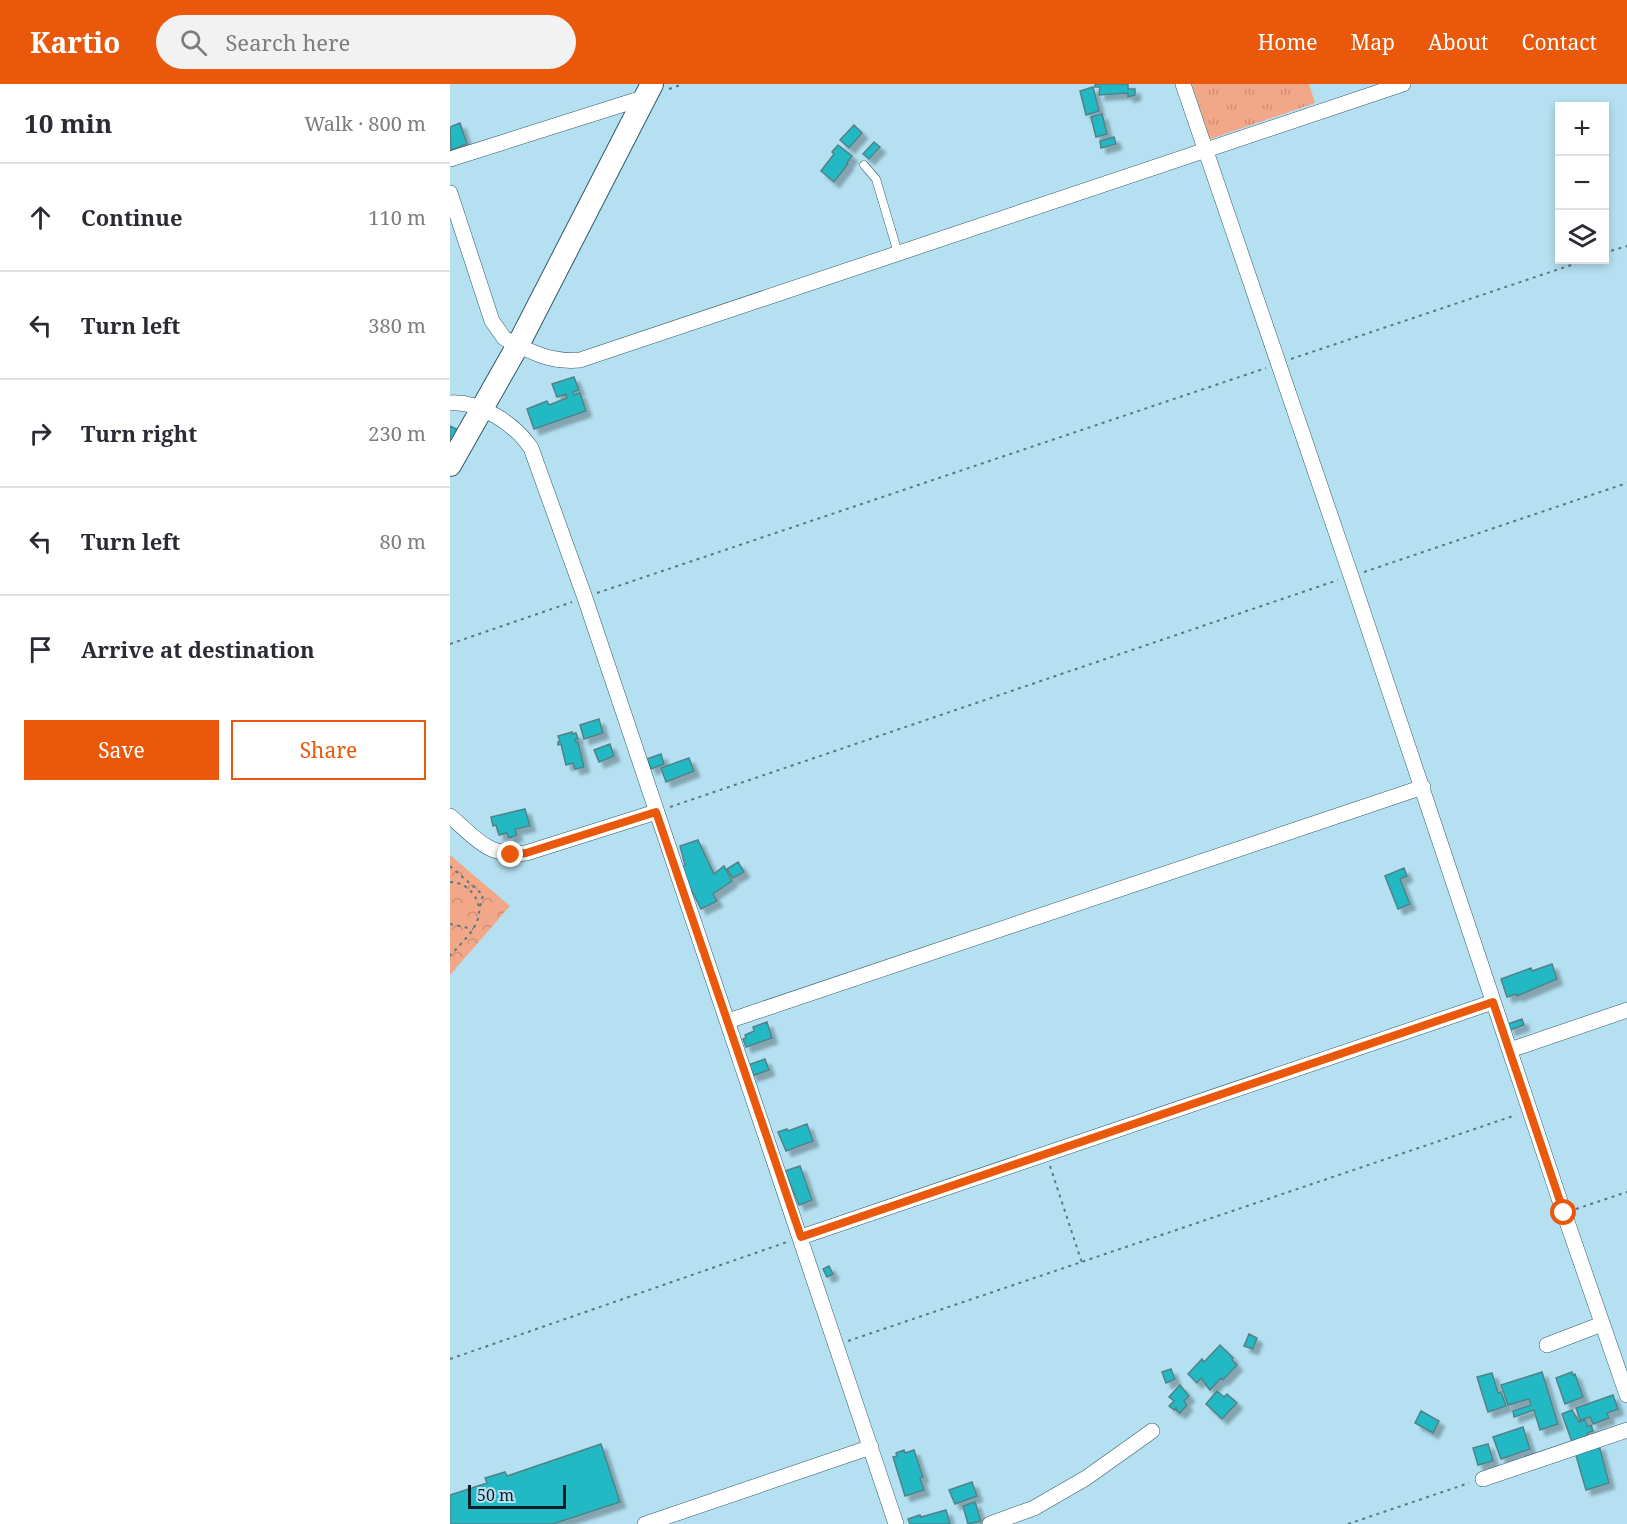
<!DOCTYPE html>
<html lang="en">
<head>
<meta charset="utf-8">
<style>
  :root { --surface:#fff; --page:#f2f2f3; --text:#2b2b33; --muted:#7c7c81; --line:#e1e1e2; --accent:#ea580c }
  body { margin:0; font-family:"Noto Serif",serif; background:var(--page); color:var(--text) }
  .controls { position:absolute; right:18px; top:18px; display:grid; overflow:hidden; border-radius:0px; box-shadow:0 3px 9px #0003 }
  .controls button { width:54px; height:54px; display:grid; place-items:center; padding:0; border:0; border-bottom:2px solid var(--line); background:var(--surface); color:var(--text); font:30px sans-serif }
  .scale { position:absolute; left:18px; bottom:15px; width:98px; box-sizing:border-box; padding-left:6px; border:3px solid #0c1e24; border-top:0; font-size:16px; line-height:21px; white-space:nowrap; color:#0c1e24; -webkit-text-stroke:4px #b4e0f1; paint-order:stroke }
  .stop { position:absolute; width:18px; height:18px; margin:-14px; border:4px solid #ea580c; border-radius:50%; background:#fff }
  .stop.end { background:#ea580c; border-color:#fff; box-shadow:0 2px 6px #0008 }
  .list { margin:0; padding:0; list-style:none }
  h2 { display:flex; justify-content:space-between; align-items:center; height:78px; margin:0; padding:0 24px; font-size:26px }
  h2 small { font-size:20px; font-weight:400; color:var(--muted) }
  .list li { display:grid; grid-template-columns:39px 1fr auto; gap:18px; align-items:center; box-sizing:border-box; height:108px; padding:0 24px; border-top:2px solid var(--line) }
  .list b { display:block; font-size:22px; white-space:nowrap }
  .list em { font-size:20px; font-style:normal; color:var(--muted) }
  .actions { display:flex; gap:12px; padding:18px 24px }
  .actions a { flex:1; padding:14px 0; border:2px solid var(--accent); border-radius:0px; text-align:center; font-size:21px; color:var(--accent) }
  .actions .main { background:var(--accent); color:#fff }
  .icon { flex:none; width:33px; height:33px; fill:none; stroke:currentColor; stroke-width:2; stroke-linecap:round; stroke-linejoin:round }
  .map { position:relative; flex:none; width:1177px; height:1440px; overflow:hidden }
  header { display:flex; align-items:center; gap:36px; box-sizing:border-box; height:84px; padding:0 30px; background:var(--accent); color:#fff }
  header strong { font-size:28px }
  nav { display:flex; gap:33px; margin-inline-start:auto; font-size:21px }
  .search { width:420px; height:54px; background:var(--page); display:flex; align-items:center; gap:15px; box-sizing:border-box; padding:0 21px; border-radius:33px; color:var(--muted); font-size:22px }
  main { display:flex }
  aside { flex:1; background:var(--surface) }
  .map>svg:first-child { display:block }
</style>
</head>
<body>
<header>
<strong>Kartio</strong>
<div class="search"><svg class="icon" aria-label="search" viewBox="0 0 24 24"><circle cx="10" cy="10" r="6"/><path d="M15 15l6 6"/></svg>Search here</div>
<nav><a>Home</a><a>Map</a><a>About</a><a>Contact</a></nav>
</header>
<main>
<aside>
<h2>10 min<small>Walk · 800 m</small></h2>
<ul class="list">
<li><svg class="icon" aria-label="ahead" viewBox="0 0 24 24"><path d="M12 20V5M6 11l6-6 6 6"/></svg><div><b>Continue</b></div><em>110 m</em></li>
<li><svg class="icon" aria-label="left" viewBox="0 0 24 24"><path d="M17 20v-9H6M10 6l-5 5 5 5"/></svg><div><b>Turn left</b></div><em>380 m</em></li>
<li><svg class="icon" aria-label="right" viewBox="0 0 24 24"><path d="M7 20v-9h11M14 6l5 5-5 5"/></svg><div><b>Turn right</b></div><em>230 m</em></li>
<li><svg class="icon" aria-label="left" viewBox="0 0 24 24"><path d="M17 20v-9H6M10 6l-5 5 5 5"/></svg><div><b>Turn left</b></div><em>80 m</em></li>
<li><svg class="icon" aria-label="arrive" viewBox="0 0 24 24"><path d="M6 21V4h12l-3 4 3 4H6"/></svg><div><b>Arrive at destination</b></div></li>
</ul>
<div class="actions"><a class="main">Save</a><a>Share</a></div>
</aside>
<div class="map">
<svg width="1177" height="1440" viewBox="0 0 1177 1440">
  <defs>
    <pattern id="grass-tufts" width="24" height="20" patternUnits="userSpaceOnUse" patternTransform="scale(1.5)"><rect width="24" height="20" fill="#f2a789"/><path d="M3 7l-1-3M5 7V3M7 7l1-3M15 17l-1-3M17 17v-4M19 17l1-3" fill="none" stroke="#ce8f76"/></pattern>
    <pattern id="park-crowns" width="20" height="18" patternUnits="userSpaceOnUse" patternTransform="scale(1.5)"><rect width="20" height="18" fill="#f2a789"/><path d="M2 6a3 3 0 1 1 6 0M12 15a3 3 0 1 1 6 0" fill="none" stroke="#ce8f76"/></pattern>
    <filter id="shadow"><feDropShadow dx="5.5" dy="5.5" stdDeviation="1.5" flood-color="#0004"/></filter>
  </defs>
  <rect width="100%" height="100%" fill="#b4e0f1"/>
  <!-- grass -->
  <path fill="url(#grass-tufts)" d="M742 0H859L865 19 760 55Z"/>
  <!-- park -->
  <path fill="url(#park-crowns)" d="M0 771 60 822 0 891Z"/>
  <!-- building -->
  <path fill="#21b9c4" stroke="#528286" stroke-width="1.5" filter="url(#shadow)" d="M645 0H678V5H685V11L678 13V9L649 11 650 3H645Z
    M643 3 649 27 636 31 630 7Z
    M652 30 657 50 646 53 641 33Z
    M10 39 17 60 1 66 0 43Z
    M404 41 412 49 399 64 390 56Z
    M664 53 666 60 651 64 650 57Z
    M424 58 430 63 419 75 413 70Z
    M388 61 402 72 397 79 398 80 384 98 371 87 384 70 382 68Z
    M124 293 129 306 123 308 124 311 130 309 136 327 84 345 77 325 97 317 99 321 117 314 116 310 107 313 102 300Z
    M0 342 11 347 6 358 0 355Z
    M149 635 153 649 134 655 130 641Z
    M122 648V650L126 649 128 655 125 656 126 658H128L134 683 125 685 123 679 116 681 111 660 108 661V658L110 657 108 652Z
    M160 660 164 672 149 678 144 666Z
    M211 670 214 680 201 685 197 675Z
    M239 674 244 687 216 698 211 684Z
    M75 725 80 742 65 745 67 751 59 754 57 749 49 751 46 741 43 742 41 733Z
    M248 756 264 790 274 782 282 797 263 810 267 817 251 825 230 783 235 781 230 762Z
    M288 778 294 788 283 794 277 785Z
    M954 784 957 792 950 795 960 820 948 825 935 792Z
    M1102 880 1107 895 1067 912 1066 910 1057 913 1051 895 1081 884 1082 887Z
    M1072 935 1074 941 1060 946 1058 940Z
    M317 938 322 954 296 963 293 955 296 954 295 951 304 947 303 943Z
    M315 975 319 986 302 992 298 981Z
    M357 1040 363 1057 336 1067 328 1048 337 1045 338 1047Z
    M350 1082 362 1116 349 1121 335 1087Z
    M379 1182 383 1190 377 1193 373 1185Z
    M799 1250 807 1254 803 1265 794 1262Z
    M770 1261 783 1274 782 1276 787 1281 773 1296 771 1294 760 1306 751 1294 747 1299 738 1290 752 1275 754 1278Z
    M721 1285 725 1295 716 1299 712 1288Z
    M1092 1288 1108 1340 1090 1346 1084 1326 1064 1333 1063 1327 1081 1321 1079 1315 1058 1321 1051 1301Z
    M1122 1288 1123 1291 1125 1290 1133 1313 1115 1320 1106 1294Z
    M1042 1289 1048 1309 1051 1308 1056 1322 1038 1328 1027 1293Z
    M730 1301 739 1312 734 1317 737 1321 730 1329 726 1326 727 1323 724 1326 719 1322 724 1317 719 1313Z
    M767 1307 774 1313 777 1310 787 1319 772 1335 756 1320Z
    M1163 1311 1168 1325 1157 1329 1159 1334 1143 1340 1140 1333 1130 1336 1126 1324Z
    M1122 1326 1129 1338 1135 1336 1138 1343 1141 1341 1143 1347 1137 1349V1352L1122 1358 1112 1330Z
    M971 1327 989 1337 983 1349 965 1339Z
    M1073 1343 1080 1365 1051 1375 1043 1353Z
    M151 1360 170 1418 103 1440H0V1411L37 1399 35 1394 55 1388 57 1392Z
    M1038 1360 1043 1377 1028 1381 1023 1364Z
    M1149 1361 1159 1399 1136 1406 1125 1368Z
    M454 1366 455 1369 464 1366 473 1393 470 1394 474 1406 455 1412 443 1373 447 1372 446 1369Z
    M522 1398 527 1412 505 1420 499 1406Z
    M525 1418 531 1437 518 1440 513 1422Z
    M496 1426 500 1440H460L458 1435 470 1431 471 1433Z"/>
  <g fill="none" stroke-linecap="round" stroke-linejoin="round">
    <!-- lane casing -->
    <g stroke="#305968" stroke-width="9">
      <path id="lane" d="M414 81 426 95 448 169"/>
    </g>
    <!-- street casing -->
    <g stroke="#305968" stroke-width="16">
      <path id="street" d="M733 0 901 492 1114 1129 1177 1311
        M0 75 196 13
        M0 109 42 237 54 254C79 267 100 279 130 276L953 0
        M0 319C30 317 65 340 81 364L135 514 446 1440
        M0 732C27 755 37 773 76 769L206 728
        M278 937 973 703
        M1060 966 1177 926
        M351 1153 1043 918
        M1097 1261 1152 1240
        M1033 1395 1177 1346
        M195 1440 421 1363
        M540 1440 584 1424 636 1394 702 1347"/>
    </g>
    <!-- secondary casing -->
    <g stroke="#305968" stroke-width="24">
      <path id="secondary" d="M0 381 68 261 202 0"/>
    </g>
    <!-- path -->
    <path stroke="#5a7883" stroke-width="2" stroke-dasharray="3 4.5" stroke-linecap="butt" d="M219 5 233 0
      M1154 169 1177 162
      M841 275 1136 176
      M914 488 1177 399
      M147 509 816 284
      M0 560 122 518
      M220 723 888 496
      M0 782 33 811 30 823
      M0 798C10 798 18 803 24 811 40 836 15 854 0 872
      M0 840 23 845
      M600 1082 632 1179
      M1126 1125 1177 1108
      M398 1257 1066 1031
      M0 1275 337 1158
      M898 1440 1019 1399"/>
    <!-- lane -->
    <use href="#lane" stroke="#fff" stroke-width="8"/>
    <!-- street -->
    <use href="#street" stroke="#fff" stroke-width="15"/>
    <!-- secondary -->
    <use href="#secondary" stroke="#fff" stroke-width="22"/>
  </g>
  <g fill="none" stroke-linecap="round" stroke-linejoin="round">
    <!-- route -->
    <path stroke="#ea580c" stroke-width="8" d="M61 771 76 769 206 728 351 1153 1043 918 1114 1129"/>
  </g>
</svg>
<div class="controls">
<button>+</button>
<button>−</button>
<button><svg class="icon" aria-label="layers" viewBox="0 0 24 24"><path d="M12 4l9 5-9 5-9-5zM3 14l9 5 9-5"/></svg></button>
</div>
<div class="scale">50 m</div>
<div class="stop" style="left:1114px;top:1129px"></div>
<div class="stop end" style="left:61px;top:771px"></div>
</div>
</main>
</body>
</html>
